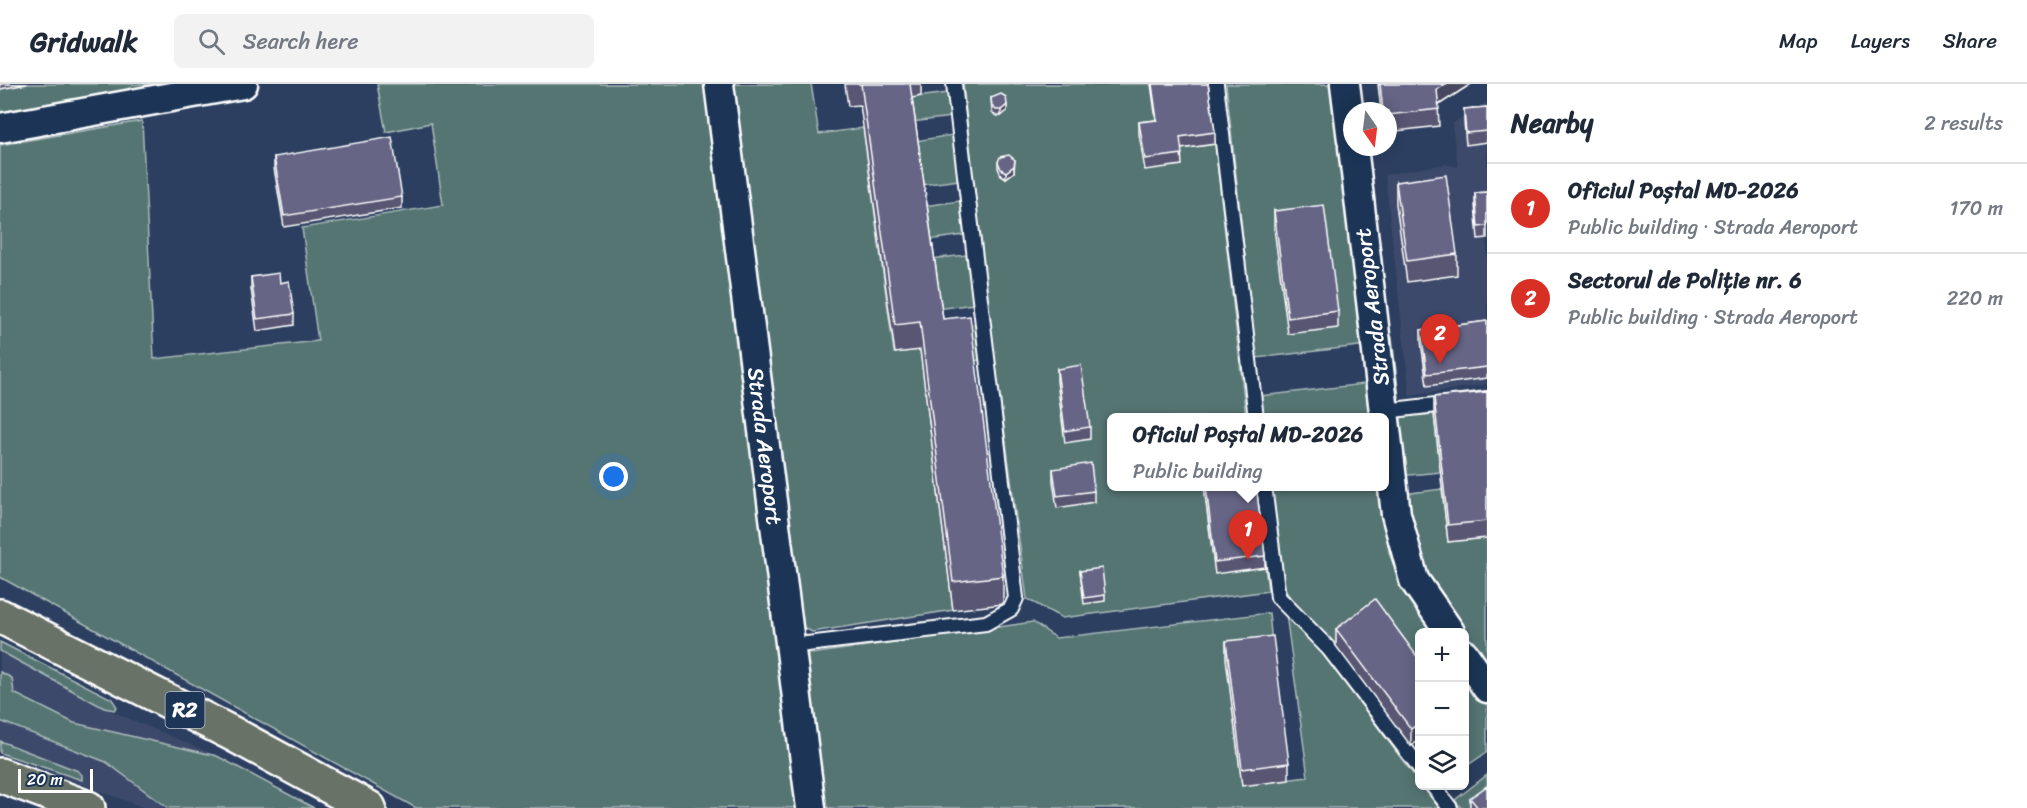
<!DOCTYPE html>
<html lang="en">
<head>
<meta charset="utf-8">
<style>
  :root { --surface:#fff; --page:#f2f2f3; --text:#1f2937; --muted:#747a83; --line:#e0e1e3; --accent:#d93025 }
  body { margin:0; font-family:Sriracha,sans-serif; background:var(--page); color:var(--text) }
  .controls { position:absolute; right:18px; bottom:18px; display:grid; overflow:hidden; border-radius:9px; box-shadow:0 3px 15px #0003 }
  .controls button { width:54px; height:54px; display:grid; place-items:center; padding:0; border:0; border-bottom:2px solid var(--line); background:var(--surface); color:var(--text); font:30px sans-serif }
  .compass { position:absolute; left:1343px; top:18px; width:54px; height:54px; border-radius:50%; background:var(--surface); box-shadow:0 3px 15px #0003; rotate:166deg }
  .scale { position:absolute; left:18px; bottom:15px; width:75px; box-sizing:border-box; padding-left:6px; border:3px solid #fff; border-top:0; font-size:16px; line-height:21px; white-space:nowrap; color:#fff; -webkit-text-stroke:4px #1d3557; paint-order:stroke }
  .you { position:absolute; left:614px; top:393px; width:21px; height:21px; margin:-15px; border:4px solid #fff; border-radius:50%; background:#1a73e8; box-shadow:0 0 0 9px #1a73e833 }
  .badge { display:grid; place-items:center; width:39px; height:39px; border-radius:50%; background:var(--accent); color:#fff; font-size:20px; font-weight:700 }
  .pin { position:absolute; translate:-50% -50px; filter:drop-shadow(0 2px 3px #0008) }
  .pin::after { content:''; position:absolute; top:32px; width:21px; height:18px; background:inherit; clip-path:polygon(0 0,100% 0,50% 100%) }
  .popup { position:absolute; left:1107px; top:329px; width:282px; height:78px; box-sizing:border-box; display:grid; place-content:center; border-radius:9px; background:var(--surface); filter:drop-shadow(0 2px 4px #0005); font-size:20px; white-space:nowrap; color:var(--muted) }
  .popup b { font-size:22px; color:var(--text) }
  .popup::after { content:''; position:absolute; left:50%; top:100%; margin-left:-12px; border:12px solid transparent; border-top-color:var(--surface) }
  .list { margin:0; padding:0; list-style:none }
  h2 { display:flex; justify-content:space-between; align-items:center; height:78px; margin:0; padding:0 24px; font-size:26px }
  h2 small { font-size:20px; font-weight:400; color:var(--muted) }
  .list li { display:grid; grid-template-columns:39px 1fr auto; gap:18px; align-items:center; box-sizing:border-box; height:90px; padding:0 24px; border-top:2px solid var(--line) }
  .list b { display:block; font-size:22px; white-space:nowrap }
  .list p { margin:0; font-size:20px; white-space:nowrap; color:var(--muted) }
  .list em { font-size:20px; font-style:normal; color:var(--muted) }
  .icon { flex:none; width:33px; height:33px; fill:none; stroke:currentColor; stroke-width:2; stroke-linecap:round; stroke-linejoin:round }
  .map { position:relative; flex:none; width:1487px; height:724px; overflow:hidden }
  header { display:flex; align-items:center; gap:36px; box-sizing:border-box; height:84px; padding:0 30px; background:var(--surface); border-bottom:2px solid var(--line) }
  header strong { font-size:28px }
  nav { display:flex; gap:33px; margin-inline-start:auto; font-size:21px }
  .search { width:420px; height:54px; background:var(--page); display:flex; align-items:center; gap:15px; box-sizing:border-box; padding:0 21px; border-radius:9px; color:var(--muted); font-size:22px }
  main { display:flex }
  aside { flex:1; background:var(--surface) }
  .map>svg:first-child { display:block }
</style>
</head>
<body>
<header>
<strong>Gridwalk</strong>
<div class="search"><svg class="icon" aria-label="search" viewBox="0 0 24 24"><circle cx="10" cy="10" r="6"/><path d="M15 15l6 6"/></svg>Search here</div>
<nav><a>Map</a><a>Layers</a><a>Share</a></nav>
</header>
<main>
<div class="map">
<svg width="1487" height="724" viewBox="0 0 1487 724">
  <rect width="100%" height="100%" fill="#2c3f60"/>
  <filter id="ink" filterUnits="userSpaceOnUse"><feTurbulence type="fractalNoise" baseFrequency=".0167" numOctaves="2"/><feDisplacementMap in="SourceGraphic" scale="12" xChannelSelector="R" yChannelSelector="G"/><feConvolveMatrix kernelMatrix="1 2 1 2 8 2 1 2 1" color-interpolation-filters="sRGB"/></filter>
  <g filter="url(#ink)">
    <!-- built -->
    <path fill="#3d4a6b" d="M1487 18V300L1410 312 1385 91 1445 80 1458 83 1452 40Z
      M0 567 104 624 217 672 255 692 250 724H145L0 669Z"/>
    <!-- green -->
    <path fill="#547473" stroke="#aabab9" stroke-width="1.5" d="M0 0H161L0 31Z
      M377 0H705L796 724H416L0 493V61L142 37 154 275 318 257 302 144 443 121 431 39 386 48Z
      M732 0H811L819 50 863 44 894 269 920 266 953 526 812 548 799 541Z
      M963 0H1151L1180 65 1215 60 1246 333 1112 334V402L1204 403 1215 489 1265 483 1268 507 1062 534 1027 515 986 209Z
      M1226 0H1336L1367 261 1256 274Z
      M948 9 951 33 912 38 909 14Z
      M952 51 959 96 921 101 915 57Z
      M960 117 964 151 928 156 924 122Z
      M966 171 973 220 938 225 931 175Z
      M975 240 980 276 972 277 940 244Z
      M1392 253 1399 313 1389 306 1382 254Z
      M1372 299 1376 333H1263L1260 312Z
      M1434 330 1441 388 1399 392 1393 333Z
      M1272 403H1383L1389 469 1397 489 1438 548H1420L1419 591 1336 562 1300 527 1285 506Z
      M1442 405 1448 458 1487 454V578L1425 497 1403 410Z
      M1269 529 1273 569 1227 575 1242 701 1308 693 1286 530 1323 570 1419 698 1420 702H1422L1439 724H822L804 571 1033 538 1056 554Z
      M0 558 112 615 117 623 114 626 104 624 0 567Z
      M1464 585 1487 616V668L1465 683Z
      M0 588 12 594 14 609 74 639 217 672 314 724H168L106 678 0 637Z
      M0 657 78 687 82 691V696L0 669Z
      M1487 691V723L1461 724 1455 716Z"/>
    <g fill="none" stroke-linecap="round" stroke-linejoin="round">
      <!-- service casing -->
      <g stroke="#fff" stroke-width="18">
        <path id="service" d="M1216 0 1256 334
          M1385 327 1487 315
          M1264 402 1278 513 1329 565 1420 684
          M790 562 986 539 1011 525 1016 514 954 0
          M1433 702 1450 724"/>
      </g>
      <!-- minor casing -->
      <g stroke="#fff" stroke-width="33">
        <path id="minor" d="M719 0 811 724
          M1345 0 1352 56
          M0 44 243 0
          M1353 63 1396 430 1414 496 1450 548
          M1464 570 1487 604"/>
      </g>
      <!-- primary casing -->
      <g stroke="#fff" stroke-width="38">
        <path id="primary" d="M0 532 231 649 369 724
          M0 691 88 724"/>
      </g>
      <!-- service -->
      <use href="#service" stroke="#1d3557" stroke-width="14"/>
      <!-- minor -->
      <use href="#minor" stroke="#1d3557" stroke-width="28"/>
      <!-- primary -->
      <use href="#primary" stroke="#697266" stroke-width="33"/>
    </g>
    <!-- wall -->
    <path fill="#585773" stroke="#fff" stroke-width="1.5" d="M0 0H27L0 5Z
      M845 0H921V12L912 14 943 235 1003 492V520L953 526 920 266 895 269 860 21 848 22Z
      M1151 0H1208L1215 48V60L1181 65 1182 81 1145 86 1139 50V38L1156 36Z
      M1378 0H1471L1438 21 1439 42 1388 48V27H1381Z
      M991 14 1007 27 1001 32H996L992 28Z
      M1487 23V58L1466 61 1464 37V25Z
      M274 73 402 113V124L284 143 274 84Z
      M1015 76 1014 88 1006 94 1001 91 998 84V78Z
      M1396 98 1457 170V191L1407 198 1396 120Z
      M1487 108V154L1478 155 1475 121V109Z
      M1274 127 1338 227V244L1288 250 1274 144Z
      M251 193 280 199 294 230V241L257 247 251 205Z
      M1487 237V294L1427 302 1421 258V246Z
      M1057 285 1090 343V355L1065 359 1057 297Z
      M1487 308V454L1448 458 1434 330V313Z
      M1053 385 1094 407V418L1057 424 1053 397Z
      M1204 402H1256L1265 472V483L1215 490Z
      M1080 487 1105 511V517L1084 520Z
      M1336 545 1419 575V656L1411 662 1336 562Z
      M1226 557 1289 679V696L1242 702 1226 574Z
      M1470 714 1487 724H1470Z"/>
    <!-- shaded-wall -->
    <path fill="#47475e" stroke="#fff" stroke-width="1.5" d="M1445 0H1471L1437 22V6Z
      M1007 21V27L1001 32V26Z
      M1014 82V88L1006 94V88Z
      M1419 639V656L1411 662V645Z"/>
    <!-- building -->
    <path fill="#666586" stroke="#fff" stroke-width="1.5" d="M861 0H910L943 235 970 232 1003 492 953 498 920 238 895 241Z
      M1152 0H1208L1215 48 1180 53 1182 70 1145 75 1139 38 1157 36Z
      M1380 0H1445L1437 6 1439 25 1388 31V27H1383Z
      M1001 10 1006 13 1007 21 1001 26H996L992 22 991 14Z
      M1487 23V47L1466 49 1464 25Z
      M392 53 402 113 284 132 274 73Z
      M1009 71 1015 76 1014 82 1006 88 1001 85 998 78 1000 73Z
      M1446 91 1457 170 1407 177 1396 98Z
      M1487 108V142L1478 143 1475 109Z
      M1324 121 1338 227 1288 234 1274 127Z
      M279 189 280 199 289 197 294 230 257 235 251 193Z
      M1487 237V283L1427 290 1421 246Z
      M1081 281 1090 343 1065 347 1057 285Z
      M1487 308V437L1448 441 1434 313Z
      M1091 379 1094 407 1057 412 1053 385Z
      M1206 402H1256L1265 472 1215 478Z
      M1102 484 1105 511 1084 514 1080 487Z
      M1375 515 1419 575V639L1411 645 1336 545Z
      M1273 552 1289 679 1242 685 1226 557Z
      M1487 702V724H1478L1470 714Z"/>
  </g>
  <g text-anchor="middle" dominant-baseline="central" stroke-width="6" stroke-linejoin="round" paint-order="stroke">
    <!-- shield labels -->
    <rect fill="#1d3557" stroke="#bbc2cd" stroke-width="1.5" x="165.5" y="608" width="39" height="36" rx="4.5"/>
    <g font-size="21" font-weight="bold" fill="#fff">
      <text x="185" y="626">R2</text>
    </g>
    <!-- street labels -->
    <g font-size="22" fill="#fff" stroke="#1d3557">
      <text transform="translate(1372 223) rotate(-97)">Strada Aeroport</text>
      <text transform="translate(765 362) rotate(83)">Strada Aeroport</text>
    </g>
  </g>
</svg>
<div class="controls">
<button>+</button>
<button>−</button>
<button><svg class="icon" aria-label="layers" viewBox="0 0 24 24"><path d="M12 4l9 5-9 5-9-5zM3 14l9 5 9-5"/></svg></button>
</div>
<svg class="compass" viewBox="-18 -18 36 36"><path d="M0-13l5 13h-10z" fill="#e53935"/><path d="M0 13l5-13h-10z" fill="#747a83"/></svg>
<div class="scale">20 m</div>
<div class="you"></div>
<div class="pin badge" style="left:1248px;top:476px">1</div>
<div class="popup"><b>Oficiul Poștal MD-2026</b>Public building</div>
<div class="pin badge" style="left:1440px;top:280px">2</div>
</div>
<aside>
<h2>Nearby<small>2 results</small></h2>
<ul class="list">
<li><span class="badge">1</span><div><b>Oficiul Poștal MD-2026</b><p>Public building · Strada Aeroport</p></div><em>170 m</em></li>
<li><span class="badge">2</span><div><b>Sectorul de Poliție nr. 6</b><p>Public building · Strada Aeroport</p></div><em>220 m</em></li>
</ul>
</aside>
</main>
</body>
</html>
